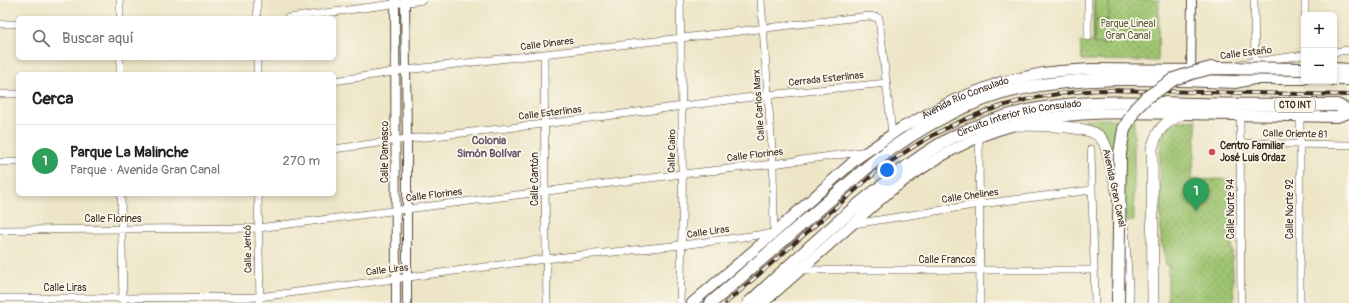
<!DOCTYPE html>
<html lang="es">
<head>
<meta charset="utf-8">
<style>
  :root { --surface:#fff; --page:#f2f2f2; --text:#202124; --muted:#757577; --line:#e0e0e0; --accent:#111827 }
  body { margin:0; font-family:Pangolin,sans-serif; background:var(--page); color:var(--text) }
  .controls { position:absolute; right:12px; top:12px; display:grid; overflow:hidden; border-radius:6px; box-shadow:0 2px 6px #0003 }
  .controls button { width:36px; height:36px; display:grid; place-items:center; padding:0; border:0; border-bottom:1px solid var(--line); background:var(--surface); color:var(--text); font:20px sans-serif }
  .you { position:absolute; left:887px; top:170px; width:14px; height:14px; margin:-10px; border:3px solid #fff; border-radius:50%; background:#1a73e8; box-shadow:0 0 0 6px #1a73e833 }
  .badge { display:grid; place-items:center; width:26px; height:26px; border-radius:50%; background:var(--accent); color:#fff; font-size:13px; font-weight:700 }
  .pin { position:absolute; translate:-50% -33px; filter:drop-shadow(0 1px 2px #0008) }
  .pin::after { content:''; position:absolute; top:21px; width:14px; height:12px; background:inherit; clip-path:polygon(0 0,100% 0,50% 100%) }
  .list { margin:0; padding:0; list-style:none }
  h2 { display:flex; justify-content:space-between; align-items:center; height:52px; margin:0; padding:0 16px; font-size:17px }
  h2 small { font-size:13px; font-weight:400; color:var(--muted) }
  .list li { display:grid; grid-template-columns:26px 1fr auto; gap:12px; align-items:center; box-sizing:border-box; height:72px; padding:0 16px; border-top:1px solid var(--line) }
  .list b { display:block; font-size:15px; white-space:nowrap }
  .list p { margin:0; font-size:13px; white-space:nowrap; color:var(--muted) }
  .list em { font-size:13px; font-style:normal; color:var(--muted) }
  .icon { flex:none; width:22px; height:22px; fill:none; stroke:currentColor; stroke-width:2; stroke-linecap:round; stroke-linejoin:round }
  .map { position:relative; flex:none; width:1349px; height:303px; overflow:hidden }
  .search { position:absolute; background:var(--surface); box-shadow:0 2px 6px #0003; left:16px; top:16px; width:320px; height:44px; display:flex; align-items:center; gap:10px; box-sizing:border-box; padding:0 14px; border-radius:6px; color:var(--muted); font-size:15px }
  .panel { position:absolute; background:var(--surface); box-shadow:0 2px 6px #0003; left:16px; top:72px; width:320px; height:124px; border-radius:6px }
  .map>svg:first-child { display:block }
</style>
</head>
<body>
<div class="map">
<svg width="1349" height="303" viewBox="0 0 1349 303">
  <defs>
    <pattern id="park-dots" width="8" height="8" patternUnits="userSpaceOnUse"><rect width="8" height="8" fill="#9ec46f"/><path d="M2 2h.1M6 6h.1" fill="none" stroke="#829f5b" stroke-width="1.8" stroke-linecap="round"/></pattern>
  </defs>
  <rect width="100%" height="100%" fill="#fbf7ec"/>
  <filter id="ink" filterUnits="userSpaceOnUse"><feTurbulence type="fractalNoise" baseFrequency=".025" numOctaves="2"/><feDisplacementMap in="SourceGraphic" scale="8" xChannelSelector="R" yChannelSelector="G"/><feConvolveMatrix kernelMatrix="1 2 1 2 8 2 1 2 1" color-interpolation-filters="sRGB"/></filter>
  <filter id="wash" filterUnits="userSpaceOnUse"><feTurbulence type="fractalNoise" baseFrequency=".012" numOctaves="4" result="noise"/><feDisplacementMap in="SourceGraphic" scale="16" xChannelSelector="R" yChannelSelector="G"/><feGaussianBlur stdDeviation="0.9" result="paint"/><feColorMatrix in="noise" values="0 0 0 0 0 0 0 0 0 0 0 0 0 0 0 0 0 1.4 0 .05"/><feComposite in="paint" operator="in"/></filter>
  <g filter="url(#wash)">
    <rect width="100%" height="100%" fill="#ede5c6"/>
    <!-- park -->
    <path fill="url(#park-dots)" stroke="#6c7746" d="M1093 0H1159L1158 61 1082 60 1080 42H1093Z
      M1197 120 1192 180 1232 179V249L1234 303H1168V265H1165L1164 250 1161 243 1160 151 1165 122Z"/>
    <!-- garden -->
    <path fill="#9ec46f" stroke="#6c7746" d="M1095 0H1109V19H1095Z
      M1095 20H1109L1108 44H1094Z
      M1084 119H1134V221L1127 222 1109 144 1099 130 1089 124Z"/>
  </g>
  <g filter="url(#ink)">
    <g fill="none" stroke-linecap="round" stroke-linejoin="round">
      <!-- minor casing -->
      <g stroke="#564637" stroke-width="8">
        <path id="minor" d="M120 0V18
          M1088 0V37
          M1254 0 1255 61
          M1305 0V15
          M257 18V0
          M288 18 423 0
          M0 24H18
          M1334 52 1349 50
          M544 54 545 191 547 303
          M120 58V74
          M257 58V74
          M1239 64 1304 55
          M334 81 406 70 869 16 879 18 892 134
          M0 94H18
          M1240 115 1241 303
          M979 137 980 303
          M1240 143 1349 145
          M334 149 407 139 544 124 768 95 887 83
          M1091 149 1095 303
          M0 162H18
          M121 194 123 302
          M258 194 260 303
          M854 224 980 204 1092 190
          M0 230 258 228 682 174 773 164 867 151
          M800 270H1094
          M0 298H123L259 297 545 259 682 245 774 233 773 164 761 0
          M680 303C684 202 682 101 680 0
          M1300 303V116"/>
      </g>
      <!-- tertiary casing -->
      <g stroke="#564637" stroke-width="10">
        <path id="tertiary" d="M395 0 396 303
          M405 0 407 139V303
          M1191 69 1192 0"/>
      </g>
      <!-- secondary casing -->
      <g stroke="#564637" stroke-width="12">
        <g id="secondary">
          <path id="s1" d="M692 303 774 233 855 160 901 128 954 100 1001 82 1043 73 1060 71 1092 69 1197 70"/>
          <path d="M763 303 890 191C924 166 958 143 998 130 1060 110 1119 113 1183 114 1234 115 1286 116 1337 117L1349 113"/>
        </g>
      </g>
      <!-- primary casing -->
      <g stroke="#564637" stroke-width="12">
        <path id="primary" d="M1016 125C1034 126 1087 124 1100 137 1109 145 1114 180 1117 192
          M1123 229 1128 303
          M1153 303 1152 149C1157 129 1164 123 1182 114"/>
      </g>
      <!-- motorway casing -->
      <g stroke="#564637" stroke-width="14">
        <g id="motorway">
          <path d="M1334 69 1349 70"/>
          <path d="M1334 79H1349"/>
          <path d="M711 303 871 164C916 129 968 99 1024 88 1094 74 1166 80 1236 82L1255 78H1304"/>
          <path id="s2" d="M749 303C794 262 838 219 887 182 908 165 930 149 955 136 1036 96 1111 102 1199 104 1245 105 1291 105 1337 105L1349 111"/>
        </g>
      </g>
      <!-- minor -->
      <use href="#minor" stroke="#fff" stroke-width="7"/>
      <!-- tertiary -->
      <use href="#tertiary" stroke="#fff" stroke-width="8"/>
      <!-- secondary -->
      <use href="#secondary" stroke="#fff" stroke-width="10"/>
      <!-- primary -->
      <use href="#primary" stroke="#fff" stroke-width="11"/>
      <!-- motorway -->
      <use href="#motorway" stroke="#fff" stroke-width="12"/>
      <!-- rail casing -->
      <g stroke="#3b2a1e" stroke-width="4">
        <path id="rail" d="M726 303 875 173C947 119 1012 94 1101 90L1349 95"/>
      </g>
      <!-- rail -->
      <use href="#rail" stroke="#fbf7ec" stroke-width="2.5" stroke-dasharray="8" stroke-linecap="butt"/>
      <!-- motorway-bridge casing -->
      <g stroke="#564637" stroke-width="14" stroke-linecap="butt">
        <path id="motorway-bridge" d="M1118 303 1120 153 1124 129 1135 109 1146 98 1174 79 1192 73 1211 68 1304 69"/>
      </g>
      <!-- motorway-bridge -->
      <use href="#motorway-bridge" stroke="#fff" stroke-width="12"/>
    </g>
  </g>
  <!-- markers -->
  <circle fill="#d1495b" stroke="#fbf7ec" stroke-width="1.5" cx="1212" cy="152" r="4"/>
  <g text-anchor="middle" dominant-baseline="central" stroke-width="3.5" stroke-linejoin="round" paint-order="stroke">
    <!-- shield labels -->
    <rect fill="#fbf7ec" stroke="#75685c" stroke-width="1" x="1275" y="98" width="40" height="14" rx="3"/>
    <g font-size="9" font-weight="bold" fill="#3b2a1e">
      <text x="1295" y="105">CTO INT</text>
    </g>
    <!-- park labels -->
    <g font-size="10" fill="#595836" stroke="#fbf7ec">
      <text x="1128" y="24">Parque Lineal<tspan x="1128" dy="12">Gran Canal</tspan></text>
    </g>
    <!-- street labels -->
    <g font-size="10" fill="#3b2a1e" stroke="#fbf7ec">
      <text transform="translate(547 44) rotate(-7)">Calle Dinares</text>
      <text transform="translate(1246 53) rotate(-7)">Calle Estaño</text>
      <text transform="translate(826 79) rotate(-6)">Cerrada Esterlinas</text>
      <text stroke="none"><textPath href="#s1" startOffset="344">Avenida Río Consulado</textPath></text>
      <text transform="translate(759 105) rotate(-94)">Calle Carlos Marx</text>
      <text transform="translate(550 113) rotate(-7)">Calle Esterlinas</text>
      <text stroke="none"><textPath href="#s2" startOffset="333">Circuito Interior Río Consulado</textPath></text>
      <text transform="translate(1295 134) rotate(1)">Calle Oriente 81</text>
      <text transform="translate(672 151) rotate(-89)">Calle Cairo</text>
      <text transform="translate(385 152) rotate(-90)">Calle Damasco</text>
      <text transform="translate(755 155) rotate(-7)">Calle Florines</text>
      <text transform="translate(535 179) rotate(-90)">Calle Cantón</text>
      <text transform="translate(1114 188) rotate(78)">Avenida Gran Canal</text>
      <text transform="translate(434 195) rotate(-7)">Calle Florines</text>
      <text transform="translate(970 196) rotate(-8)">Calle Chelines</text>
      <text transform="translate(1231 209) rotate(-90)">Calle Norte 94</text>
      <text transform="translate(1290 209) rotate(-90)">Calle Norte 92</text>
      <text x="113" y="219">Calle Florines</text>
      <text transform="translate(708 232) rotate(-8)">Calle Liras</text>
      <text transform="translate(248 249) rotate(-91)">Calle Jericó</text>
      <text x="947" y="260">Calle Francos</text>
      <text transform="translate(387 270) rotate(-7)">Calle Liras</text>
      <text x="65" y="288">Calle Liras</text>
    </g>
    <!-- poi labels -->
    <g font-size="10" font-weight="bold" fill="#3b2a1e" stroke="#fbf7ec" text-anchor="start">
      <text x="1220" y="146">Centro Familiar<tspan x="1220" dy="12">José Luis Ordaz</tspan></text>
    </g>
    <!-- neighbourhood labels -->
    <g font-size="11" font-weight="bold" fill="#655666" stroke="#fbf7ec">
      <text x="489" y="140">Colonia<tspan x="489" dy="13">Simón Bolívar</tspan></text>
    </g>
  </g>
</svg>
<div class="controls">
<button>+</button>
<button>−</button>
</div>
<div class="you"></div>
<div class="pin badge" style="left:1196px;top:211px;background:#2e9e5b">1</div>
<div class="search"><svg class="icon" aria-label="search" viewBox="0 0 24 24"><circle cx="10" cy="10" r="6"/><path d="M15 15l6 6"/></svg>Buscar aquí</div>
<section class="panel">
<h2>Cerca<small></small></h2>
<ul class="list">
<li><span class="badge" style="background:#2e9e5b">1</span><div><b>Parque La Malinche</b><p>Parque · Avenida Gran Canal</p></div><em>270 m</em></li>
</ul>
</section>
</div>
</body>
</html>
